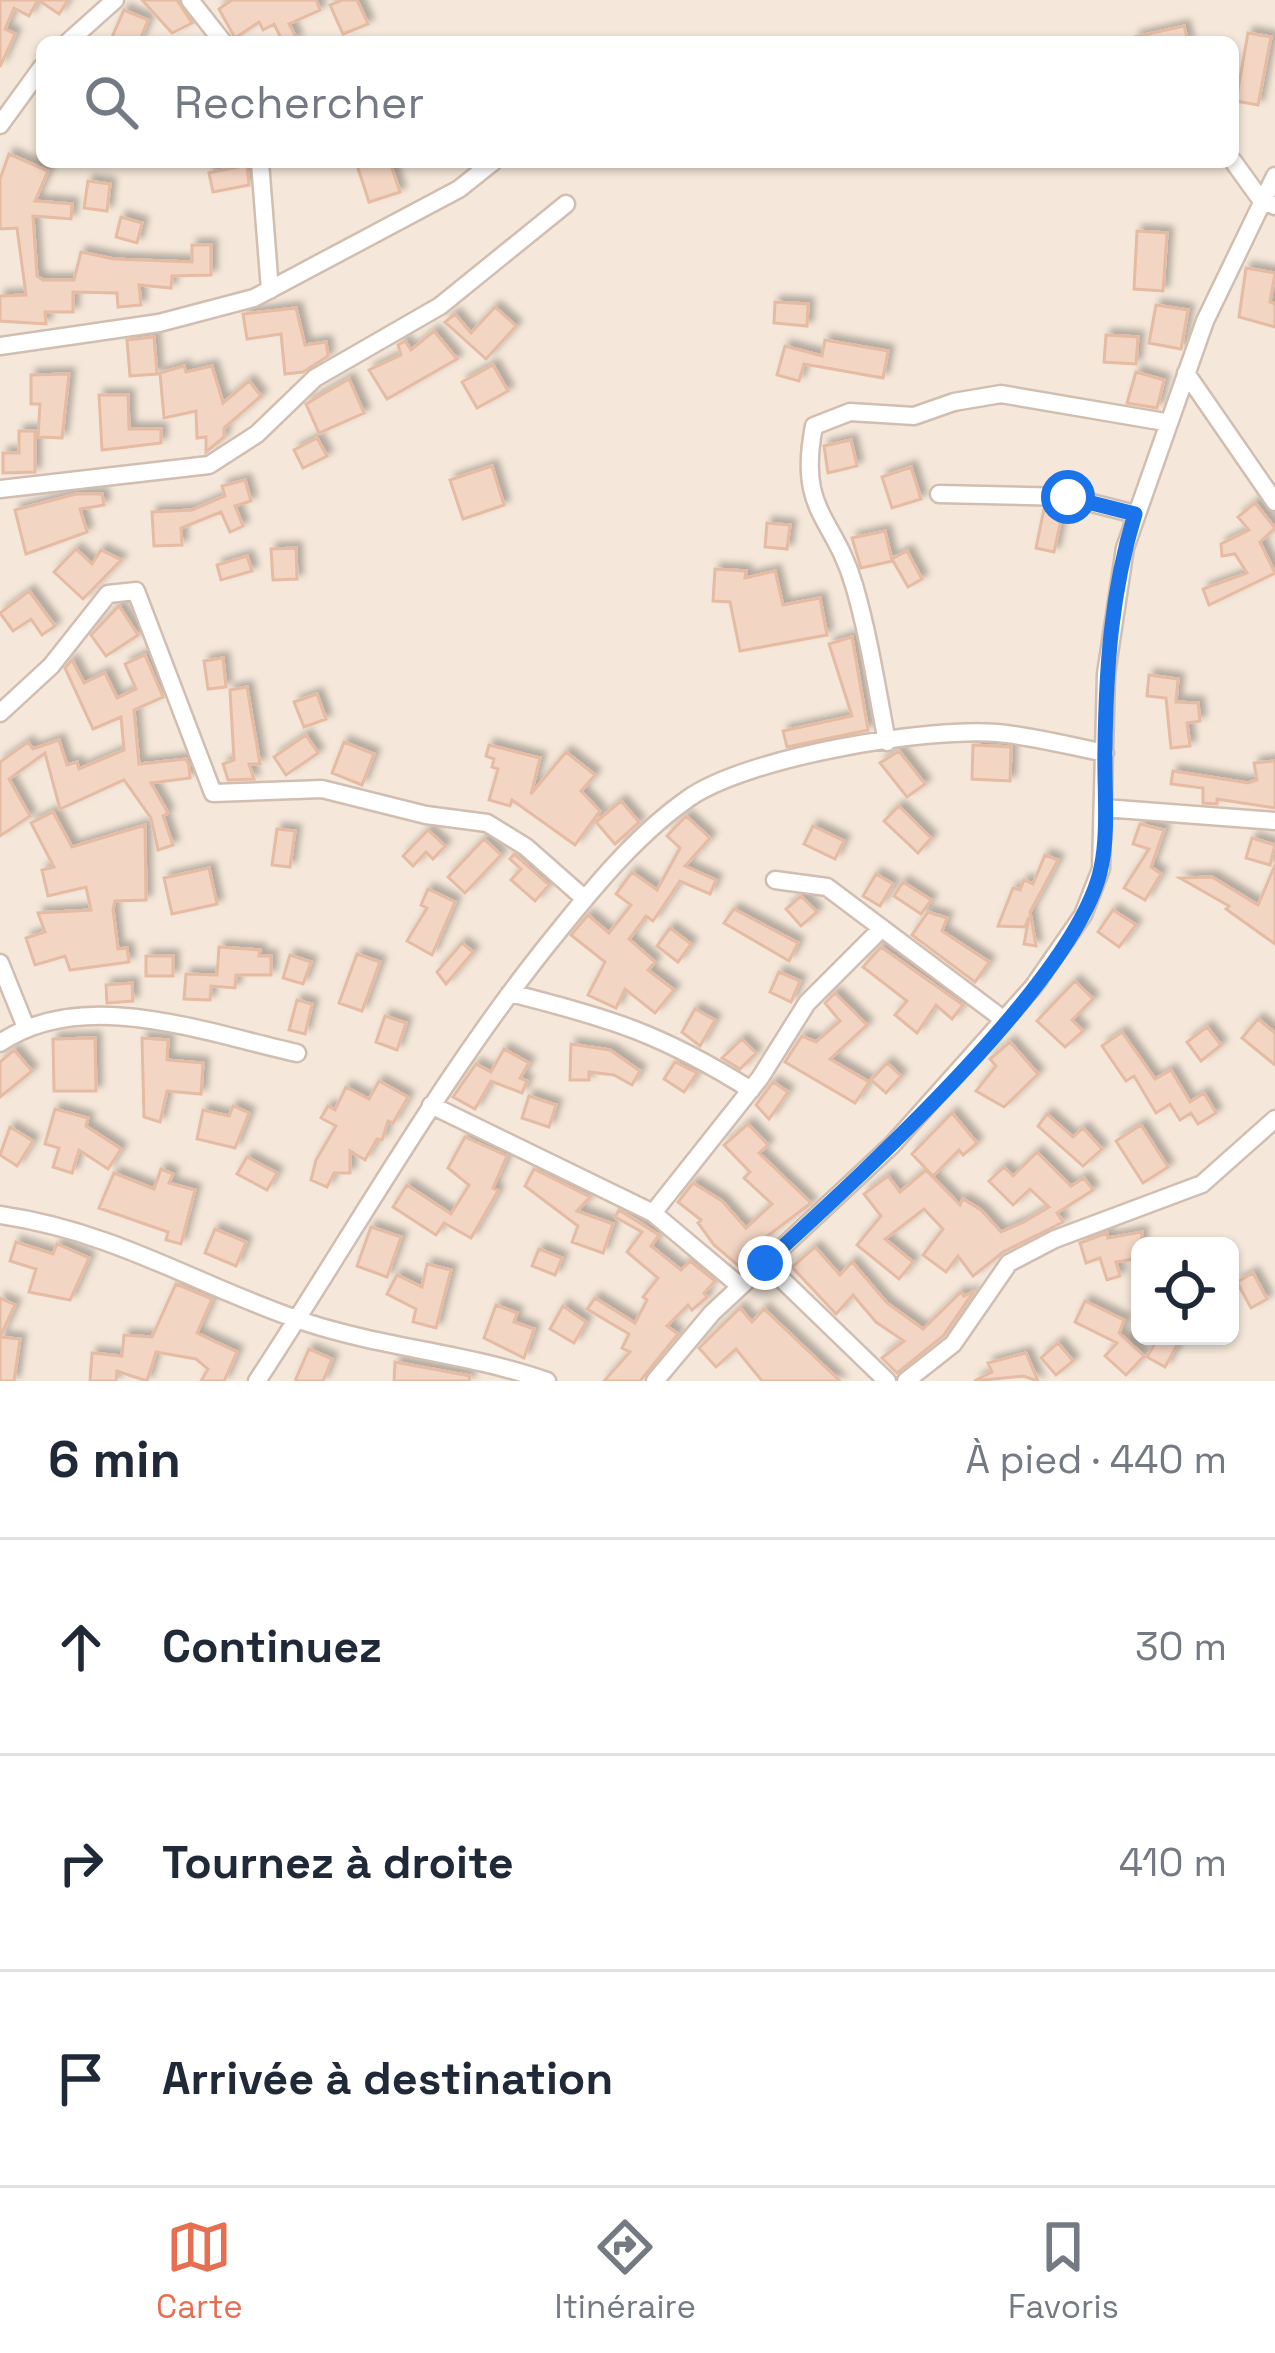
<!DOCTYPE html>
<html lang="fr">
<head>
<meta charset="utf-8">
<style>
  :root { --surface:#fff; --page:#f6f6f7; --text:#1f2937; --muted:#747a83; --line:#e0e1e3; --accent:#e76f51 }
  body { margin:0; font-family:"Space Grotesk",sans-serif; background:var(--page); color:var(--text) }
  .controls { position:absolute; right:36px; bottom:36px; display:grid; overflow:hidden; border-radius:18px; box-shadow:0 3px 9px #0004 }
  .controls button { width:108px; height:108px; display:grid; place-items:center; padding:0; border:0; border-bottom:3px solid var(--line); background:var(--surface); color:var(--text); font:60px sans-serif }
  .stop { position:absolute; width:36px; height:36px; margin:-27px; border:9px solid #1a73e8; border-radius:50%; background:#fff }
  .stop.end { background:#1a73e8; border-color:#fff; box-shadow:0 3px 12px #0008 }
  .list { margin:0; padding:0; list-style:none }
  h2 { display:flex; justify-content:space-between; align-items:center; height:156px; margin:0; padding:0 48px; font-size:51px }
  h2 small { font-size:39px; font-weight:400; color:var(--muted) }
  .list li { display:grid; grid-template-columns:78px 1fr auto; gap:36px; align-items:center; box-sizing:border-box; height:216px; padding:0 48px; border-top:3px solid var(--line) }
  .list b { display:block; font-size:45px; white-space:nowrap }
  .list em { font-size:39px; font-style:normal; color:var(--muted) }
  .icon { flex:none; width:66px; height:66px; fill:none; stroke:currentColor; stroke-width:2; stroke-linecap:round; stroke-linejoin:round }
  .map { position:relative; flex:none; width:1275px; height:1381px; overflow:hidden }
  .search { position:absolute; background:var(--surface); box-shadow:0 3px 9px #0004; left:36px; right:36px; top:36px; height:132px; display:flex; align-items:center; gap:30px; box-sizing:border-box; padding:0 42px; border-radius:18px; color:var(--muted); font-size:45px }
  .sheet { height:804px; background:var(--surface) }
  nav { display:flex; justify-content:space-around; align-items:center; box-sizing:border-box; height:168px; border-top:3px solid var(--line); background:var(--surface); font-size:33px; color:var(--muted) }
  nav a { display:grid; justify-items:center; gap:6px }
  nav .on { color:var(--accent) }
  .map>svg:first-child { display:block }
</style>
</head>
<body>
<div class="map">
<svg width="1275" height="1381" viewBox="0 0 1275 1381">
  <defs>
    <filter id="shadow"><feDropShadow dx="5.5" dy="-5.5" stdDeviation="3" flood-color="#0004"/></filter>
  </defs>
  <rect width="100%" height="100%" fill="#fdf6ec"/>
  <!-- residential -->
  <path fill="#f5e8da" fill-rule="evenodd" d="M0 0H1275V1381H0ZM42 42H1233V162H42ZM1140 1246H1230V1336H1140Z"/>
  <!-- building -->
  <path fill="#f3d5c3" stroke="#e6bba3" stroke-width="3" filter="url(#shadow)" d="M0 0H68L59 14 38 0 29 16 14 8 5 29 15 34 0 67Z
    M142 0H177L192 23 172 33Z
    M232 0H316L320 10 289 24 297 39 290 42H283L274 24 263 30 259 22 235 38 219 9Z
    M342 0H357L368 24 343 34 330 5Z
    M124 10 148 20 139 42 112 37Z
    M1184 26 1188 42H1135V37Z
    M1248 33 1271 37 1258 105 1236 101Z
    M9 154 48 171 35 201 72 204 71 219 33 216 37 276 43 280H74L81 252 114 259 192 262V245H211V275L172 276 171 288 139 285 141 305 118 307 117 293 73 292V312H45L46 324 0 321V296L26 295 17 228 0 229V179Z
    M356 162H390L400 192 369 202Z
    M247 165 249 185 213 192 209 173Z
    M88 181 110 184 107 211 84 208Z
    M121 217 142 223 137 243 116 237Z
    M1137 231 1167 233 1163 291 1134 289Z
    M1246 268 1275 273 1270 302 1275 304V327L1239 317Z
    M775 302 808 304 807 326 774 323Z
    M1156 305 1188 310 1181 349 1149 343Z
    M495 307 516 326 486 359 445 322 455 314 471 333Z
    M296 308 305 345 326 342 328 356 303 372 285 374 281 334 247 339 243 314Z
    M434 331 457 359 387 399 369 370 401 355 398 345 405 341 411 350Z
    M1106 335 1138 337 1136 364 1104 362Z
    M154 337 157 374 130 376 127 340Z
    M825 340 888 351 883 378 804 364 799 381 777 375 785 346 822 356Z
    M493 365 508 391 477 408 462 382Z
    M184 366 186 372 212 366 223 403 249 381 261 396 224 428V437L206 452V437L197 438 196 411 164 418 160 373Z
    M1136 372 1164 380 1157 408 1127 403Z
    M69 374 62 438 38 437 40 404H31V375Z
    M349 379 364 413 319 433 306 404Z
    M99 395H128L129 429H161V443L102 450Z
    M19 431H35V472L3 473V453H19Z
    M317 438 327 456 303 468 294 450Z
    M851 440 857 466 828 473 824 446Z
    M492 466 504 505 463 519 450 480Z
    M911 467 921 499 892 508 882 477Z
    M245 480 251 501 235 506 243 526 230 532 221 512 181 528 182 545 154 546 152 512 192 510 225 496 222 486Z
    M76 494H102L104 505 80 509 87 532 26 554 15 510Z
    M1255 503 1275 528 1260 542 1275 573 1209 605 1203 589 1247 573 1235 554 1222 556 1221 544 1249 530 1238 517Z
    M1044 509 1063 510 1054 552 1036 548Z
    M767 523 790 525 787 549 765 547Z
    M885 531 892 561 861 568 852 538Z
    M296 548 297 579 273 580 271 549Z
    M76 549 92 564 101 550 121 560 83 599 54 572Z
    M907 551 922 579 908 587 892 559Z
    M247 556 252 571 221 580 217 565Z
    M715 569 746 571 745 578 775 571 783 605 820 598 827 635 740 651 730 602 713 601Z
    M29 591 55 626 42 635 31 619 13 631 0 613Z
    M119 606 138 635 106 656 91 635Z
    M852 637 868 730 787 747 783 731 852 716 829 644Z
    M145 655 163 697 134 710 139 764 186 759 189 765 190 778 151 783 168 813 163 816 173 845 158 850 151 818 124 780 60 809 45 753 9 779 30 816 0 836V762L28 742 33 749 59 740 67 765 77 762 79 769 124 750 121 717 93 729 65 668 72 660 84 683 105 673 117 698 136 689 125 664Z
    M223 658 226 687 208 689 204 661Z
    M1149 675 1178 679 1176 702 1198 703 1200 721 1187 723 1190 746 1171 748 1166 698 1147 696Z
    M247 687 260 764H249L254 779 228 780 223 764 234 760 230 690Z
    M317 694 326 719 304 727 294 702Z
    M306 735 318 753 286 775 274 757Z
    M344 742 374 754 362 785 332 773Z
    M489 745 540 758 531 794 566 752 595 775 581 791 600 811 575 845 512 800 510 806 489 800 498 769 492 767 494 759 486 756Z
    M973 745 1011 747 1010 781 972 779Z
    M899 751 925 784 907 797 880 763Z
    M1275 761V808L1217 799V804L1203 803V788L1171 784 1173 771 1248 783 1257 780 1254 763Z
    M621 801 639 822 615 844 596 822Z
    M899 806 931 838 918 853 884 821Z
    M53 812 72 847 145 825 146 900 115 901 113 909 118 949 127 948 129 962 70 970 65 956 35 965 26 938 45 932 38 913 91 910 86 887 48 896 42 870 54 867 31 823Z
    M686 816 710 838 685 866 716 880 710 894 680 881 653 921 646 916 629 939 655 962 648 970 674 990 655 1013 625 989 616 1008 588 995 605 962 571 935 588 915 609 933 631 905 616 894 632 872 657 890 680 848 667 836Z
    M1140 824 1164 830 1151 867 1161 874 1145 900 1124 888 1149 849 1133 844Z
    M813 826 844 841 835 859 804 844Z
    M277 829 295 831 290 867 272 865Z
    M428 830 445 846 433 859 426 852 413 866 403 856Z
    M1252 838 1275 845 1270 865 1246 858Z
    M484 839 501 855 465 893 448 877Z
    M514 854 549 885 535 901 511 880 521 869 510 859Z
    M1045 855 1058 860 1030 912 1036 946 1024 944 1029 917 1025 927 998 926 1013 888 1020 890 1024 880 1033 884Z
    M1275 865V944L1226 909 1229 906 1180 878 1212 877 1258 905Z
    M209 868 217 904 172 914 164 878Z
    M876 874 893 884 880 906 863 896Z
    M903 882 931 900 921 914 894 896Z
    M428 889 455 902 432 955 407 941 427 908 421 905Z
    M801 896 817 912 801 926 786 909Z
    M734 909 798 943 789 961 724 923Z
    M1113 910 1136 925 1119 947 1098 932Z
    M928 912 947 918 942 931 989 962 975 982 912 935Z
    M670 928 691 944 678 962 657 946Z
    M462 943 473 952 446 984 437 972Z
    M219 947 260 950 259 956H271V975H236L235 988 211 986 210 1000 184 999 186 974 217 975Z
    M881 947 963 1005 952 1019 936 1005 917 1033 895 1015 907 1001 863 967Z
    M357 954 380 962 362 1011 339 1003Z
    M290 955 311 962 303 984 283 978Z
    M146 956H173V976H146Z
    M779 972 800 981 791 1002 770 992Z
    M1075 981 1093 999 1072 1020 1083 1031 1065 1047 1037 1021Z
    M132 983 133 1001 107 1003 106 985Z
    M835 993 867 1025 830 1059 869 1082 855 1103 785 1062 802 1036 816 1042 840 1021 825 1003Z
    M297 1000 312 1004 305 1034 289 1030Z
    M695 1009 715 1020 700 1046 682 1032Z
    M385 1016 406 1023 397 1050 376 1042Z
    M1258 1019 1275 1033V1065L1242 1038Z
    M1207 1027 1221 1045 1201 1061 1187 1042Z
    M1122 1032 1155 1079 1171 1070 1190 1102 1204 1093 1216 1113 1198 1124 1191 1113 1180 1120 1170 1104 1156 1113 1134 1076 1126 1081 1102 1046Z
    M95 1038 96 1091H54L53 1039Z
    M142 1038 168 1040 167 1060 203 1063 201 1094 167 1091 160 1122 144 1117Z
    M742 1039 756 1053 740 1069 722 1058Z
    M1010 1042 1038 1074 1004 1107 976 1091 996 1066 990 1059Z
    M571 1044 610 1050 640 1071 632 1085 614 1075 589 1072V1080H570Z
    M504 1049 529 1063 520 1078 527 1081 522 1093 491 1081 475 1109 453 1097 476 1064 491 1072Z
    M14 1050 32 1071 0 1097V1062Z
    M675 1062 697 1073 684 1092 664 1079Z
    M887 1063 901 1076 886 1093 871 1080Z
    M379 1081 408 1097 393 1123 388 1121 382 1140 377 1139 365 1160 350 1151V1173H334L327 1187 311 1180 316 1160 336 1126 321 1118 328 1106 335 1110 346 1087 369 1099Z
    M773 1082 788 1092 769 1119 756 1105Z
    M529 1096 556 1105 549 1127 522 1118Z
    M233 1106 249 1113 235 1148 197 1139 203 1110 229 1116Z
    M55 1109 88 1118 86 1126 121 1149 108 1169 79 1150 72 1173 53 1167 59 1148 45 1144Z
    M952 1113 977 1143 963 1155 959 1150 933 1176 912 1154Z
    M1047 1114 1073 1137 1083 1128 1102 1149 1083 1166 1038 1126Z
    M748 1124 768 1145 759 1153 811 1203 766 1237 740 1267 714 1245 698 1223 701 1220 678 1202 693 1183 722 1201 746 1228 772 1204 744 1178 750 1172 724 1145Z
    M1141 1125 1168 1167 1143 1183 1116 1141Z
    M10 1127 33 1141 17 1166 0 1155Z
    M465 1137 507 1156 493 1188 498 1191 471 1238 444 1223 436 1235 393 1207 407 1185 451 1214 469 1185 448 1168Z
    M1037 1152 1071 1186 1084 1178 1093 1190 1057 1213 1063 1222 1003 1252 973 1276 958 1256 946 1272 923 1255 943 1229 924 1209 885 1239 913 1262 899 1279 857 1245 881 1216 864 1194 888 1176 900 1192 926 1170 960 1205 963 1199 981 1210 1001 1232 1024 1222 1049 1207 1030 1189 1013 1205 989 1181 1004 1167 1013 1176Z
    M247 1157 277 1173 267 1190 237 1174Z
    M161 1169 173 1174 169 1183 195 1190 181 1244 166 1240 168 1232 99 1208 114 1173 154 1189Z
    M534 1169 590 1197 577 1211 613 1224 603 1253 572 1242 578 1226 525 1186Z
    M619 1210 659 1235 651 1246 681 1270 690 1261 715 1281 704 1293 707 1297 692 1310 688 1305 667 1326 678 1334 640 1381H604L630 1352 622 1348 629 1334 587 1309 595 1298 635 1323 647 1300 643 1297 658 1278 627 1252 642 1232 615 1217Z
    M371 1227 401 1237 387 1277 357 1266Z
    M215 1229 246 1242 236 1266 205 1253Z
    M1142 1232 1140 1258 1116 1262 1120 1276 1107 1280 1100 1258 1086 1263 1080 1243 1107 1233 1108 1238Z
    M16 1242 53 1254 57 1244 89 1258 70 1300 29 1292 36 1269 10 1261Z
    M815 1247 840 1275 852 1262 887 1303 923 1329 961 1292 964 1296 974 1291 943 1336 897 1373 882 1358 904 1341 876 1322 853 1295 836 1314 792 1267Z
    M539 1249 562 1258 555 1275 532 1266Z
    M427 1264 451 1270 436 1328 413 1322 416 1309 387 1294 397 1275 422 1287Z
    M1253 1273 1267 1299 1251 1308 1237 1282Z
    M176 1284 212 1299 197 1333 237 1352 224 1381H201L208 1369 196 1359 156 1352 147 1381 117 1371 116 1381H90L92 1353 122 1356 124 1335 152 1337Z
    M0 1298 15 1305 0 1337 20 1339 14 1381H0Z
    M1085 1301 1124 1320 1119 1333 1144 1356 1126 1375 1105 1356 1117 1343 1075 1322Z
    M496 1305 517 1313 514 1322 534 1329 524 1358 484 1338Z
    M563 1306 586 1322 574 1343 550 1329Z
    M740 1308 752 1322 764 1309 840 1381H762L736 1349 716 1367 699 1348Z
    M1159 1336H1182L1165 1367 1147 1357Z
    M1058 1343 1073 1361 1056 1375 1041 1358Z
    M309 1349 332 1359 323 1381H295Z
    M1026 1353 1038 1381 1023 1376 974 1381 992 1372 988 1363Z
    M395 1362 470 1376 469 1381H394Z"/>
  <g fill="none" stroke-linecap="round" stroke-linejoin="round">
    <!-- minor casing -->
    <g stroke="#d1beb0" stroke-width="21">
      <path id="minor" d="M190 0 223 42
        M68 42 115 0
        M0 125 42 67
        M1233 161 1261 200 1275 206
        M260 162 270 290
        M0 346 159 323 254 298 459 189 493 162
        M1186 373 1275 502
        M0 489 209 465 257 434 315 378 440 306 566 204
        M939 494 1068 497 1135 514
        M0 713 51 666 108 594 136 591 213 793 322 789 426 815 487 823 526 847 585 899
        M887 742C877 690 869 636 854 585 834 516 797 512 814 426L850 412 914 416 954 402 1001 394 1165 422
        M1104 808 1275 821
        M775 880 827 887 1004 1020
        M0 963 25 1025
        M510 993C610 1018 662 1034 751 1090
        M0 1043C84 986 206 1033 297 1053
        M431 1105 653 1213 740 1286
        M653 1213 760 1078 807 1003 882 928
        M0 1215C120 1233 195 1285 305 1322 384 1348 467 1353 547 1381
        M765 1263 887 1381
        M257 1381C357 1229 445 1069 561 928 598 882 640 832 689 798 748 757 926 727 997 733 1033 736 1070 746 1105 753
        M655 1381 712 1313 892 1145 1033 987 1083 915 1101 869 1106 674 1125 548 1205 321 1275 176
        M906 1381 953 1344 1009 1263 1055 1239 1202 1184 1275 1119"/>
    </g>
    <!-- minor -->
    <use href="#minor" stroke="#fff" stroke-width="16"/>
  </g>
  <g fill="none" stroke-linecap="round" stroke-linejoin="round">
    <!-- route -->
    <path stroke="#1a73e8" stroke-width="15" d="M765 1263C852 1183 1078 980 1101 868 1109 831 1104 788 1105 749 1106 669 1111 592 1135 514L1068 497"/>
  </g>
</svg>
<div class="controls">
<button><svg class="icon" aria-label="locate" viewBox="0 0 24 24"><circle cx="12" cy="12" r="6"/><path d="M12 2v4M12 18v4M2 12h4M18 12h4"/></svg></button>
</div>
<div class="stop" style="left:1068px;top:497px"></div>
<div class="stop end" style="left:765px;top:1263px"></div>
<div class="search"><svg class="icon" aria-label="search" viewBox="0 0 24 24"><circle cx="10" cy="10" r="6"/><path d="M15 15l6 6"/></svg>Rechercher</div>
</div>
<section class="sheet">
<h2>6 min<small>À pied · 440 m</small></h2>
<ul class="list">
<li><svg class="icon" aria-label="ahead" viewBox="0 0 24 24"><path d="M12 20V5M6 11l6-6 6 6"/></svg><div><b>Continuez</b></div><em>30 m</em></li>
<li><svg class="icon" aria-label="right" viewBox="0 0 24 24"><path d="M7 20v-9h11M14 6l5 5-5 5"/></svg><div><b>Tournez à droite</b></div><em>410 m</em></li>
<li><svg class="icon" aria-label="arrive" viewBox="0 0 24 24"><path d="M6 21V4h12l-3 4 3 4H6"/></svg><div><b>Arrivée à destination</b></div></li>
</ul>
</section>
<nav>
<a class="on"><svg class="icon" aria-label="map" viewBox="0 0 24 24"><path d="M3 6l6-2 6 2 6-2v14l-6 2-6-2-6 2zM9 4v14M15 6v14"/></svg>Carte</a>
<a><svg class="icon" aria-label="directions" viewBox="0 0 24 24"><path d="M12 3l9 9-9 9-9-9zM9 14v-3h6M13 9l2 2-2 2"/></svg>Itinéraire</a>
<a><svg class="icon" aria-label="saved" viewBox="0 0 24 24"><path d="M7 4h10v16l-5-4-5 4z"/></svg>Favoris</a>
</nav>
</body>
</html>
